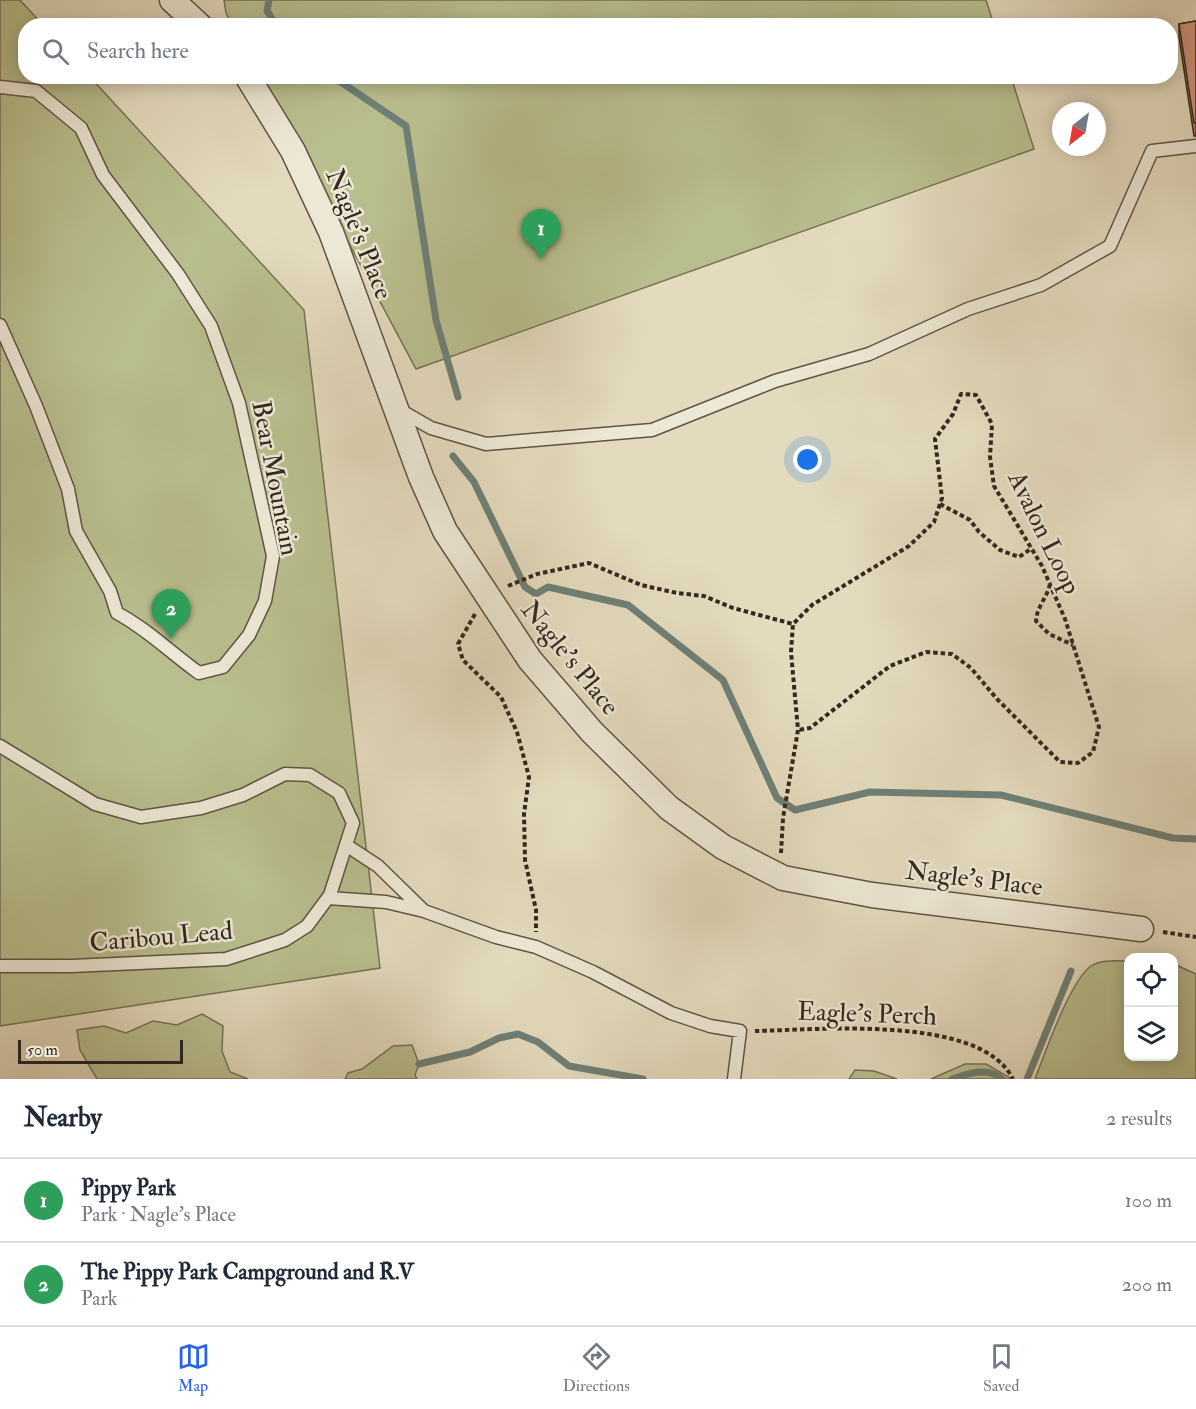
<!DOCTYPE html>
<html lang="en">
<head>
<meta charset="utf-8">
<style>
  :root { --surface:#fff; --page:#f2f2f3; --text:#1f2937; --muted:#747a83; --line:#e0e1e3; --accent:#2563eb }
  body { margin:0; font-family:"IM FELL Double Pica",serif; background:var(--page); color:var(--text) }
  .controls { position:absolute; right:18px; bottom:18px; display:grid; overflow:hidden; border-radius:12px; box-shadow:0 3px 15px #0003 }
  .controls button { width:54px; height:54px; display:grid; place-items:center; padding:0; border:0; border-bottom:2px solid var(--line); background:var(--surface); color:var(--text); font:30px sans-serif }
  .compass { position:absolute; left:1052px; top:102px; width:54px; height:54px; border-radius:50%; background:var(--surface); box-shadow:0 3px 15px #0003; rotate:211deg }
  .scale { position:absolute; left:18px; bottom:15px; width:165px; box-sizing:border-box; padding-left:6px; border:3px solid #342721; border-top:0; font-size:16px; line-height:21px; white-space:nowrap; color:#342721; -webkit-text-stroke:4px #ede8d5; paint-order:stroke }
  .you { position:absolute; left:808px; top:460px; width:21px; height:21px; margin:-15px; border:4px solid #fff; border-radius:50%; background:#1a73e8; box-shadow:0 0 0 9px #1a73e833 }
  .badge { display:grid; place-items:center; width:39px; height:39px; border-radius:50%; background:var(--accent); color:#fff; font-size:20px; font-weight:700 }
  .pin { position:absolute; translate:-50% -50px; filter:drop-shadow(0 2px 3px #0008) }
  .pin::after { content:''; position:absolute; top:32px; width:21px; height:18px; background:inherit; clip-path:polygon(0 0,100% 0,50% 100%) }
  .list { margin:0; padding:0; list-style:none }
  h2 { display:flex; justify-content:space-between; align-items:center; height:78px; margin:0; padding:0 24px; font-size:26px }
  h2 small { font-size:20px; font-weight:400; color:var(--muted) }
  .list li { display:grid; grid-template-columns:39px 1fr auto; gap:18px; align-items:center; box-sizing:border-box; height:84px; padding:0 24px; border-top:2px solid var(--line) }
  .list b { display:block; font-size:22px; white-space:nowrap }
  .list p { margin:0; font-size:20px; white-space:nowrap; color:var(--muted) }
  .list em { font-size:20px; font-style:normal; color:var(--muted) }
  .icon { flex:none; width:33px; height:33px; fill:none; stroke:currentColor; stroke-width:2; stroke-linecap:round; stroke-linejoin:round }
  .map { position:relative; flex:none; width:1196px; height:1079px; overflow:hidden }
  .search { position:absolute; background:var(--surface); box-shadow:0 3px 15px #0003; left:18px; right:18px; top:18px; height:66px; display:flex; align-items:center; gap:15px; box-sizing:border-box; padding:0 21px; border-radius:24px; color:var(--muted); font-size:22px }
  .sheet { height:246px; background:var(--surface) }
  nav { display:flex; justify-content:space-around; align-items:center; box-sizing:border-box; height:84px; border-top:2px solid var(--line); background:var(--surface); font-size:16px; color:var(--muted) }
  nav a { display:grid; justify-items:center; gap:3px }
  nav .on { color:var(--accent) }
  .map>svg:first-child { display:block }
</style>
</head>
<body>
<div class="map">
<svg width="1196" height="1079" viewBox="0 0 1196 1079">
  <rect width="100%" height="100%" fill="#e4dbbe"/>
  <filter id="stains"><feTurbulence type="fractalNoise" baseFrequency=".00333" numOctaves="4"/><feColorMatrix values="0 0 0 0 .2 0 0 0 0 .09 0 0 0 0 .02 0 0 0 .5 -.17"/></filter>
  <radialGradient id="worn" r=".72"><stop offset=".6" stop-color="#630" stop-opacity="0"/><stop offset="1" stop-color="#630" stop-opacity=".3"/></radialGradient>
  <!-- green -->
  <path fill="#b9be8e" stroke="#767258" stroke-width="1.5" d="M0 0H20L43 25 26 26V76L90 77 304 310 380 968 0 1026Z
    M224 0H986L994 25 233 26 226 13Z
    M260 77H1011L1034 149 416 369Z
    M1128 961V1056H1174V964L1196 974V1079H1035C1045 1053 1070 981 1091 966 1101 959 1117 961 1128 961Z
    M202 1014 223 1026 222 1051 230 1072 248 1079H97L80 1050 77 1030 104 1026 126 1033 153 1021 177 1025Z
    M412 1045 419 1064 415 1075 417 1079H345L348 1073 362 1069 393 1046Z
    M965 1064H986L1012 1079H931Z
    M855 1070 874 1071 897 1079H849Z"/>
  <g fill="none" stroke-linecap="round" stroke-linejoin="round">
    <!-- stream -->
    <path stroke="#6e8077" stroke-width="7" d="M269 0 267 11 277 26
      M332 76 406 126 436 320 458 397
      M453 456 474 482 525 587 536 594 548 587 628 605 723 680 777 798 795 810 870 792 1001 795 1173 838 1196 839
      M419 1064 470 1052 499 1038 518 1034 538 1042 569 1066 643 1079
      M952 1079C968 1074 988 1066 1002 1079
      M1027 1079 1071 971"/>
    <!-- lane casing -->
    <g stroke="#605448" stroke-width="15">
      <path id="lane" d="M0 87 36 91 81 128 103 175 178 274 211 326 239 403 273 556 265 601 249 635 223 667 199 673C171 653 147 629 117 613L110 591 76 531 68 489 36 406 0 325
        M398 409 431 428 486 444 652 430 775 381 869 354 968 309 1041 285 1110 246 1152 151 1196 146
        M0 746 95 804 141 817 201 808 243 795 285 774 310 775 339 793 353 823 330 895 307 926 285 940 226 959 72 966H0
        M346 845 378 866 423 910
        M328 898 386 902 424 911 496 937 536 947 593 972 671 1013 710 1026 740 1031 734 1079"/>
    </g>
    <!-- street casing -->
    <g stroke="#605448" stroke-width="27">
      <path id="street" d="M172 0 200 26
        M247 76 293 151 331 232 421 477 445 531 530 660 592 732 669 808 723 847 783 878 872 895 1141 929"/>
    </g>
    <!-- path -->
    <path stroke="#342721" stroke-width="4" stroke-dasharray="4.5 3" stroke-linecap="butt" d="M940 504 970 520 979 532 1000 550 1019 557 1032 548
      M1050 584C1047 598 1037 606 1036 621L1049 634 1073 645
      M508 586 537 574 589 563 641 585 677 593 704 596 733 608 793 624
      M475 614 458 644 463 660 501 697 517 732 529 777 524 814 525 860 536 910V932
      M781 853 783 818 798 730 791 652 793 624 812 605 909 546 934 522 942 498 935 439 953 414 961 394 976 395 992 424 990 457 994 486 1042 566 1065 619 1099 727 1093 752 1078 763 1060 762 997 699 971 668 952 654 926 652 890 666 810 728 798 730
      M1163 932 1196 937
      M755 1031C819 1030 981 1014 1013 1079"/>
    <!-- lane -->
    <use href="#lane" stroke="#ede8d5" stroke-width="12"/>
    <!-- street -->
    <use href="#street" stroke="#ede8d5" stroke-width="24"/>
  </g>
  <!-- wall -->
  <path fill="#b4836d" stroke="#342721" stroke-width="1.5" d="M1196 21V136H1194L1179 37V24Z"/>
  <!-- building -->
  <path fill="#d1987f" stroke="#342721" stroke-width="1.5" d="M1196 21V123H1194L1179 24Z"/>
  <g text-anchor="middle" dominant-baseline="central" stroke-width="5" stroke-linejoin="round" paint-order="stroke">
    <!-- street labels -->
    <g font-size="26" fill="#342721" stroke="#ede8d5">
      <text transform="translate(359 234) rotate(68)">Nagle's Place</text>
      <text transform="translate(275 478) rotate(79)">Bear Mountain</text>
      <text transform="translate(1044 533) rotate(64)">Avalon Loop</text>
      <text transform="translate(570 658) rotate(51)">Nagle's Place</text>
      <text transform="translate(974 879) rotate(7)">Nagle's Place</text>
      <text transform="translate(161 937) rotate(-5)">Caribou Lead</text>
      <text transform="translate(867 1014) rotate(2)">Eagle's Perch</text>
    </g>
  </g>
  <rect width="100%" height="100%" filter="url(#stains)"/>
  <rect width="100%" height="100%" fill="url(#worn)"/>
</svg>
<div class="controls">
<button><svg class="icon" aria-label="locate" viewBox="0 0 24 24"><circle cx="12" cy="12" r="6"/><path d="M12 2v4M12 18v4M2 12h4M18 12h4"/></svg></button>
<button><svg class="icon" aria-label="layers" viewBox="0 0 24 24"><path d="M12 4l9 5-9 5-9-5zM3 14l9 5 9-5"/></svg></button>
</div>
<svg class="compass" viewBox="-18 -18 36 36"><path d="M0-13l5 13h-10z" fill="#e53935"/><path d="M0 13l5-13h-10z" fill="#747a83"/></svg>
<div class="scale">50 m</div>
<div class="you"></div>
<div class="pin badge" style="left:541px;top:259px;background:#2e9e5b">1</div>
<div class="pin badge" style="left:171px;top:639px;background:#2e9e5b">2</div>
<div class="search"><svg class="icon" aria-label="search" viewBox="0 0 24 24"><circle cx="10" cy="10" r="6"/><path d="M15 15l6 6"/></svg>Search here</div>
</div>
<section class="sheet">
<h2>Nearby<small>2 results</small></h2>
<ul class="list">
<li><span class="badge" style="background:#2e9e5b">1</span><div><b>Pippy Park</b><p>Park · Nagle's Place</p></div><em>100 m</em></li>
<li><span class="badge" style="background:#2e9e5b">2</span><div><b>The Pippy Park Campground and R.V</b><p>Park</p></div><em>200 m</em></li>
</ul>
</section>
<nav>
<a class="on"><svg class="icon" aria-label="map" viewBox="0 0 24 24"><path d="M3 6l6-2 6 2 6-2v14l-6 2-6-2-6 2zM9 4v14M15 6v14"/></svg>Map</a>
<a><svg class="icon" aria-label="directions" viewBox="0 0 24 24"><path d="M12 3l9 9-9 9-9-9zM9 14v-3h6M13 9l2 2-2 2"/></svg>Directions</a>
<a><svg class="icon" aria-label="saved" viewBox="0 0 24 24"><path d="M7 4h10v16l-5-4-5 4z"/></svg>Saved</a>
</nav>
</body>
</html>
